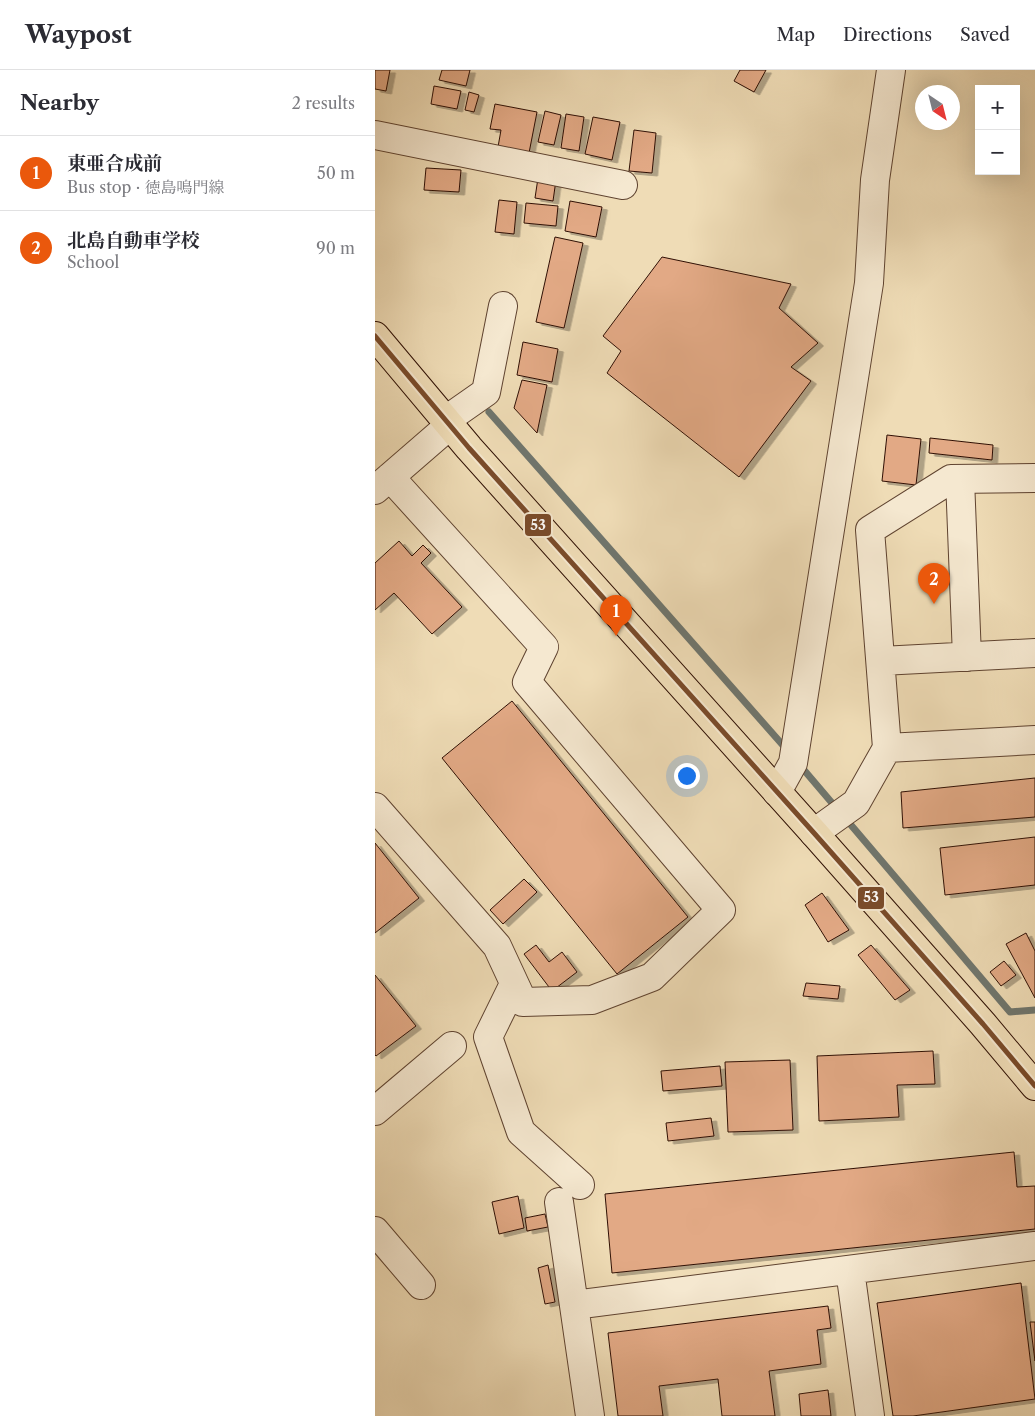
<!DOCTYPE html>
<html lang="en">
<head>
<meta charset="utf-8">
<style>
  :root { --surface:#fff; --page:#f7f7f7; --text:#2b2b33; --muted:#7c7c81; --line:#e1e1e2; --accent:#ea580c }
  body { margin:0; font-family:"Libre Caslon Text","Noto Serif JP",serif; background:var(--page); color:var(--text) }
  .controls { position:absolute; right:15px; top:15px; display:grid; overflow:hidden; border-radius:0px; box-shadow:0 5px 20px #0002 }
  .controls button { width:45px; height:45px; display:grid; place-items:center; padding:0; border:0; border-bottom:1px solid var(--line); background:var(--surface); color:var(--text); font:25px sans-serif }
  .compass { position:absolute; left:540px; top:15px; width:45px; height:45px; border-radius:50%; background:var(--surface); box-shadow:0 5px 20px #0002; rotate:145deg }
  .you { position:absolute; left:311px; top:705px; width:18px; height:18px; margin:-12px; border:4px solid #fff; border-radius:50%; background:#1a73e8; box-shadow:0 0 0 8px #1a73e833 }
  .badge { display:grid; place-items:center; width:32px; height:32px; border-radius:50%; background:var(--accent); color:#fff; font-size:16px; font-weight:700 }
  .pin { position:absolute; translate:-50% -41px; filter:drop-shadow(0 1px 2px #0008) }
  .pin::after { content:''; position:absolute; top:26px; width:18px; height:15px; background:inherit; clip-path:polygon(0 0,100% 0,50% 100%) }
  .list { margin:0; padding:0; list-style:none }
  h2 { display:flex; justify-content:space-between; align-items:center; height:65px; margin:0; padding:0 20px; font-size:21px }
  h2 small { font-size:16px; font-weight:400; color:var(--muted) }
  .list li { display:grid; grid-template-columns:32px 1fr auto; gap:15px; align-items:center; box-sizing:border-box; height:75px; padding:0 20px; border-top:1px solid var(--line) }
  .list b { display:block; font-size:19px; white-space:nowrap }
  .list p { margin:0; font-size:16px; white-space:nowrap; color:var(--muted) }
  .list em { font-size:16px; font-style:normal; color:var(--muted) }
  .map { position:relative; flex:none; width:660px; height:1346px; overflow:hidden }
  header { display:flex; align-items:center; gap:30px; box-sizing:border-box; height:70px; padding:0 25px; background:var(--surface); border-bottom:1px solid var(--line) }
  header strong { font-size:24px }
  nav { display:flex; gap:28px; margin-inline-start:auto; font-size:18px }
  main { display:flex }
  aside { flex:1; background:var(--surface) }
  .map>svg:first-child { display:block }
</style>
</head>
<body>
<header>
<strong>Waypost</strong>
<nav><a>Map</a><a>Directions</a><a>Saved</a></nav>
</header>
<main>
<aside>
<h2>Nearby<small>2 results</small></h2>
<ul class="list">
<li><span class="badge">1</span><div><b>東亜合成前</b><p>Bus stop · 徳島鳴門線</p></div><em>50 m</em></li>
<li><span class="badge">2</span><div><b>北島自動車学校</b><p>School</p></div><em>90 m</em></li>
</ul>
</aside>
<div class="map">
<svg width="660" height="1346" viewBox="0 0 660 1346">
  <defs>
    <filter id="shadow"><feDropShadow dx="5.5" dy="3" stdDeviation="0" flood-color="#0004"/></filter>
  </defs>
  <rect width="100%" height="100%" fill="#efdcb6"/>
  <filter id="stains"><feTurbulence type="fractalNoise" baseFrequency=".004" numOctaves="4"/><feColorMatrix values="0 0 0 0 .2 0 0 0 0 .09 0 0 0 0 .02 0 0 0 .5 -.17"/></filter>
  <radialGradient id="worn" r=".72"><stop offset=".6" stop-color="#630" stop-opacity="0"/><stop offset="1" stop-color="#630" stop-opacity=".3"/></radialGradient>
  <g fill="none" stroke-linecap="round" stroke-linejoin="round">
    <!-- stream -->
    <path stroke="#6f766e" stroke-width="7" d="M114 342 413 681
      M423 693 463 740
      M470 748 635 942 660 940"/>
  </g>
  <!-- building -->
  <path fill="#e2a985" stroke="#2f1004" filter="url(#shadow)" d="M0 0H15L11 21 0 19Z
    M67 0H95L91 16 64 10Z
    M365 0H391L379 22 359 11Z
    M59 16 86 21 82 39 56 34Z
    M94 22 104 25 99 42 90 40Z
    M120 34 162 42 154 83 123 77 126 60 115 59Z
    M170 41 186 45 179 75 163 72Z
    M191 44 209 47 204 81 186 78Z
    M218 47 245 52 237 90 210 84Z
    M259 60 281 63 277 103 254 101Z
    M51 98 86 100 84 122 49 120Z
    M163 108 181 110 178 131 160 128Z
    M124 130 142 132 139 164 120 162Z
    M195 131 227 137 221 167 190 161Z
    M151 133 183 136 181 156 149 153Z
    M180 167 208 173 189 258 161 252Z
    M287 187 416 214 404 238 443 273 416 297 436 311 364 407 232 303 246 281 228 266Z
    M148 272 183 279 177 312 142 305Z
    M147 310 172 315 162 363 139 338Z
    M512 365 546 369 541 415 507 411Z
    M555 368 618 375 617 390 554 383Z
    M24 471 37 486 48 475 56 483 46 493 87 537 57 564 19 523 0 540V493Z
    M137 631 313 847 242 904 67 688Z
    M660 708V747L528 758 526 722Z
    M660 767V815L570 825 565 778Z
    M0 773 44 828 0 863Z
    M149 809 162 822 128 854 115 840Z
    M447 823 474 860 453 872 430 835Z
    M651 863 660 881V928L631 874Z
    M161 875 174 892 187 882 202 902 177 921 149 884Z
    M496 875 535 920 520 930 483 885Z
    M629 891 641 905 626 916 615 902Z
    M0 905 41 956 1 986 0 985Z
    M431 913 465 916 463 929 428 926Z
    M558 981 560 1014 522 1015 524 1047 444 1051 442 986Z
    M415 990 418 1060 353 1062 350 992Z
    M345 996 347 1016 288 1021 286 1001Z
    M336 1048 339 1066 293 1071 291 1053Z
    M639 1082 642 1117 660 1116V1159L237 1203 230 1124Z
    M143 1126 149 1158 124 1164 117 1132Z
    M170 1144 173 1157 152 1161 150 1148Z
    M173 1195 180 1232 170 1234 163 1198Z
    M646 1213 660 1329 538 1346H518L502 1233Z
    M453 1236 456 1258 442 1260 446 1294 394 1301 400 1346H347L343 1309 284 1316 288 1346H243L233 1263Z
    M655 1252H660V1291Z
    M453 1320 456 1346H426L424 1324Z"/>
  <g fill="none" stroke-linecap="round" stroke-linejoin="round">
    <!-- minor casing -->
    <g stroke="#5f4330" stroke-width="30">
      <path id="minor" d="M0 65 248 115
        M71 350 111 322 128 236
        M585 409 592 587
        M0 420 75 355
        M506 591 660 583
        M512 678 495 460 576 409 660 408
        M402 722 418 693 494 213 500 110 516 0
        M0 737 122 876 148 932 217 930 277 907 346 840 152 612 169 577 15 407
        M439 763 481 733 512 678 660 670
        M139 914 113 967 146 1062 205 1115
        M0 1041 77 976
        M184 1132 215 1346
        M0 1161 46 1215
        M475 1200 495 1346
        M199 1235 660 1176"/>
    </g>
    <!-- major casing -->
    <g stroke="#2f1004" stroke-width="30">
      <path id="major" d="M0 266 94 378 439 763 608 954 660 1016"/>
    </g>
    <!-- minor -->
    <use href="#minor" stroke="#f5e8d0" stroke-width="28"/>
    <!-- major -->
    <use href="#major" stroke="#efdcb6" stroke-width="28"/>
    <!-- bus-1 casing -->
    <g stroke="#f5e8d0" stroke-width="9">
      <path id="bus-1" d="M0 266 94 378 439 763 608 954 660 1016"/>
    </g>
    <!-- bus-1 -->
    <use href="#bus-1" stroke="#7a4b2a" stroke-width="5"/>
  </g>
  <g stroke="#f5e8d0" stroke-width="2">
    <rect x="149" y="443" width="28" height="24" rx="5" fill="#7a4b2a"/>
    <rect x="482" y="816" width="28" height="24" rx="5" fill="#7a4b2a"/>
  </g>
  <g font-size="14" text-anchor="middle" font-weight="bold" fill="#fff">
    <text x="163" y="460">53</text>
    <text x="496" y="832">53</text>
  </g>
  <rect width="100%" height="100%" filter="url(#stains)"/>
  <rect width="100%" height="100%" fill="url(#worn)"/>
</svg>
<div class="controls">
<button>+</button>
<button>−</button>
</div>
<svg class="compass" viewBox="-18 -18 36 36"><path d="M0-13l5 13h-10z" fill="#e53935"/><path d="M0 13l5-13h-10z" fill="#7c7c81"/></svg>
<div class="you"></div>
<div class="pin badge" style="left:241px;top:566px">1</div>
<div class="pin badge" style="left:559px;top:534px">2</div>
</div>
</main>
</body>
</html>
